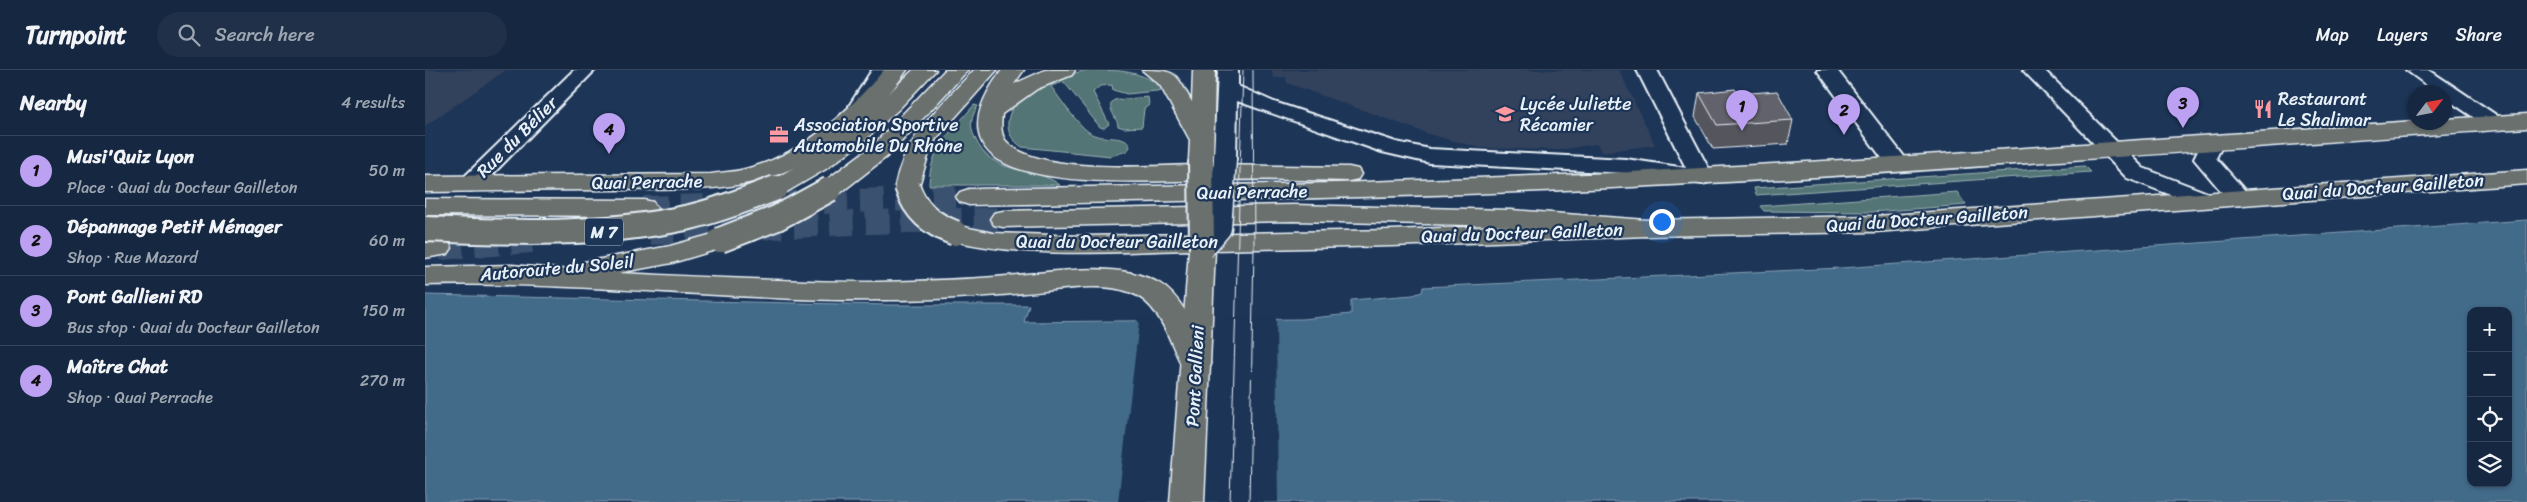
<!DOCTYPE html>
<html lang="en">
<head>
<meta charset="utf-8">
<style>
  :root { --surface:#162841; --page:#1f3048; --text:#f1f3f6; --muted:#9ea6b1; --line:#35445a; --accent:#bca0f2 }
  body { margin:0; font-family:Sriracha,sans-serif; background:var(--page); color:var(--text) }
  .controls { position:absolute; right:15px; bottom:15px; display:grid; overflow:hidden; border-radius:10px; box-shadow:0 1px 4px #0004 }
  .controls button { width:45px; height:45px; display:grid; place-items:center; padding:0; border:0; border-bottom:1px solid var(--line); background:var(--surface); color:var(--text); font:25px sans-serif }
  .compass { position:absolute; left:1982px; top:15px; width:45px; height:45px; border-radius:50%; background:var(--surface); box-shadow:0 1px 4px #0004; rotate:58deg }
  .you { position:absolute; left:1236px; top:151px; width:18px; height:18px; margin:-12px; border:4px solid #fff; border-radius:50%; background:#1a73e8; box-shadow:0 0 0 8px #1a73e833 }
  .badge { display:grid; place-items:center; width:32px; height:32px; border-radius:50%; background:var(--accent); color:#111; font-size:16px; font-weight:700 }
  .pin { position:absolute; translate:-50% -41px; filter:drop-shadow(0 1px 2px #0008) }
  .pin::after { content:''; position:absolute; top:26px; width:18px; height:15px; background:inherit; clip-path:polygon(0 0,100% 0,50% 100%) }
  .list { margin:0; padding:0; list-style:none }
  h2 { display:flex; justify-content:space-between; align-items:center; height:65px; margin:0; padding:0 20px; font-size:21px }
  h2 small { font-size:16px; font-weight:400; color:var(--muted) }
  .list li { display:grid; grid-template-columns:32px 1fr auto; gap:15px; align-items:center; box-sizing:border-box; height:70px; padding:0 20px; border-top:1px solid var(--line) }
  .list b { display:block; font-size:19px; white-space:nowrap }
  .list p { margin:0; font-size:16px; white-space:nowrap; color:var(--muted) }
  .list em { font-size:16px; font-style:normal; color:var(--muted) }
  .icon { flex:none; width:28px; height:28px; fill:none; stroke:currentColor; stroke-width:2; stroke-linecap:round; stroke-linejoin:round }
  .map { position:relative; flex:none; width:2102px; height:432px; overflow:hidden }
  header { display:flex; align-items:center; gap:30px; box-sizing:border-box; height:70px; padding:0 25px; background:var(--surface); border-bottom:1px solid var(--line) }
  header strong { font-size:24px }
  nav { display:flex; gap:28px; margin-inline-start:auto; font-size:18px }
  .search { width:350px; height:45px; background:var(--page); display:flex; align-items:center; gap:12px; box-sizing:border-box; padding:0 18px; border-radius:28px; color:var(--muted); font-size:19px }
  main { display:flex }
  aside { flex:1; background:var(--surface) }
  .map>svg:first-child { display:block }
</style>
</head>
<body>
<header>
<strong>Turnpoint</strong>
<div class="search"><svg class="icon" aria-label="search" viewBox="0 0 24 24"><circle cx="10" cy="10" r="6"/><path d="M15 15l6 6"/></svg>Search here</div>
<nav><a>Map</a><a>Layers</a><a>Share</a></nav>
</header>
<main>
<aside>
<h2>Nearby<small>4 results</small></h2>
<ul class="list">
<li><span class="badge">1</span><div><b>Musi'Quiz Lyon</b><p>Place · Quai du Docteur Gailleton</p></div><em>50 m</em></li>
<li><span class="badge">2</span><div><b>Dépannage Petit Ménager</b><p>Shop · Rue Mazard</p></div><em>60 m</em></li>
<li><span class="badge">3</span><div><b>Pont Gallieni RD</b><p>Bus stop · Quai du Docteur Gailleton</p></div><em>150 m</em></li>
<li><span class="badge">4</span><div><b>Maître Chat</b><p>Shop · Quai Perrache</p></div><em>270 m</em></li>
</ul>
</aside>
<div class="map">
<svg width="2102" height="432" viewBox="0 0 2102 432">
  <rect width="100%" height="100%" fill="#1d3557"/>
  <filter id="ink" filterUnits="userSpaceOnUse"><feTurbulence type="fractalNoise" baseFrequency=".02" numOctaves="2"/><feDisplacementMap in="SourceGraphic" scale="10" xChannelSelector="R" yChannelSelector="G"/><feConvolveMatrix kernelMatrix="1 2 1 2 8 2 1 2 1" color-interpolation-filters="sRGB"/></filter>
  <g filter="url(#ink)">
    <!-- built -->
    <path fill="#32425d" d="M0 0H81L0 56Z
      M847 0H1194L1230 75 1177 82 1172 74 1133 80 1056 78 1007 65 862 13 861 7 848 8Z"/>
    <!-- green -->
    <path fill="#527474" stroke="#9db2b6" d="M663 0C695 0 716 0 741 20L702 24 688 20 687 15 675 16 668 22 684 54 679 58 675 57 639 12 626 16C634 28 657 61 669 65 680 69 693 66 703 72L705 77 702 81 686 86 597 77C588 71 582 63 583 52 585 21 638 5 663 0Z
      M723 27 724 35 719 39 717 57 699 58 693 56C692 46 680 38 689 30Z
      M549 35 553 36C546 47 544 56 550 68 567 108 608 94 635 115H504C505 76 526 63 549 35Z
      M1660 96 1666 102 1331 125 1329 118Z
      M1532 122 1541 135 1446 142 1339 141 1335 136Z"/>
    <!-- water -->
    <path fill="#426b89" stroke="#84a1b5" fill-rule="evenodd" d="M2102 150V432H0V225L463 235H604L599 252 877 249 926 244V230L988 225 997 222 998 217 1416 198ZM2046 241H2083V413H2046Z"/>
    <!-- pier -->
    <path fill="#1d3557" d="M851 247 853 432H693L714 252 711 250Z"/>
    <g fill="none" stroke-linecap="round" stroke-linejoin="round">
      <!-- primary-tunnel -->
      <path stroke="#3b516f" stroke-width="24" stroke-dasharray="24 12" stroke-linecap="butt" d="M219 138 544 127"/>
      <!-- trunk-tunnel -->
      <path stroke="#3b516f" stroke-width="24" stroke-dasharray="24 12" stroke-linecap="butt" d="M225 163 448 152 578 149
        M14 178 107 171"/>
      <!-- minor casing -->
      <g stroke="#e8f1f8" stroke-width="4">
        <path id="minor" d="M149 0H170L53 119 45 121 37 119 34 114 37 109Z
          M447 0H467L441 40 434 42 427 40 424 36Z
          M793 0H813V16L849 32 971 72 1005 79 1201 89 1261 98 1212 0H1232L1288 107 1285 112 1277 114 1201 103 1005 93 957 82 812 31 811 89 808 94 800 96 792 94 789 89Z
          M1392 0H1412L1481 89 1484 94 1481 99 1473 101 1465 99Z
          M1598 0H1619L1718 98 1788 125 1791 130 1788 135 1780 137 1772 135 1702 108Z
          M1981 0H2004L2077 49 2081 53 2077 57 2070 59 2063 57 2020 28V22H2011Z
          M1787 68 1795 69 1798 74 1791 88 1822 123 1825 128 1822 133 1814 135 1806 133 1769 89 1779 69Z"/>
      </g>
      <!-- primary casing -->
      <g stroke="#e8f1f8" stroke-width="3">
        <path id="primary" d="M459 0H482C445 54 383 103 318 114 275 122 229 119 186 120 124 120 62 121 0 122V106L286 104C299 102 312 102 324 98 378 84 424 41 459 0Z
          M549 0H572L511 69 504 83 494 116 491 121 482 124 473 121 470 116C479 67 516 35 549 0Z
          M577 0H599L589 14 620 0H650L647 5 612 19 577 44C576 54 575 66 583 73 614 104 725 96 768 95L764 90 765 70 735 15 717 0C752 0 750 2 767 32L768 0H790L788 90 785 95 924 97 933 99 936 104 933 109 924 111C883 110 843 109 802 110 747 110 609 121 567 85 539 60 559 24 577 0Z
          M2102 44V58C1797 78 1492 104 1187 118 973 128 758 131 544 135L535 132 531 127 535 122 544 119 912 113 1189 103 1486 86 1990 51 2020 52V49Z
          M2102 100V114L1450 162 1222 166 967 176 790 180 779 432H745L764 180C683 182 599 189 521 169L517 163 521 157 530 155 568 163 658 166 967 160 1222 150 1450 146Z
          M0 129 219 130 228 132 232 138 228 144 219 146 0 145Z"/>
      </g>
      <!-- trunk casing -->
      <g stroke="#e8f1f8" stroke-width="3">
        <path id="trunk" d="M488 0H511L474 39 439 71 401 99 360 123 351 126 342 123 339 118 342 113C398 83 443 44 488 0Z
          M520 0H543L464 85 414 124 405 127 396 124 393 119 396 114 448 75Z
          M869 135 1086 140 1222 150 1231 152 1235 158 1231 164 1222 166 1086 156 869 151 578 157 569 155 565 149 569 143 578 141Z
          M295 162 304 164 308 170 304 176 247 193 193 203C279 207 366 212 453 212 492 211 531 210 570 207 618 204 690 188 734 213 761 229 773 268 786 295L781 303 771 306 761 303C744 275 738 234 704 222 673 211 632 221 599 223 555 227 510 230 466 230 310 232 155 211 0 215V197L87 195 157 201 155 198 159 192 245 176Z
          M14 169 23 172 27 178 23 184 0 188V170Z"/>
      </g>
      <!-- minor -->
      <use href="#minor" fill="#1d3557" fill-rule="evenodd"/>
      <!-- primary -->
      <use href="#primary" fill="#6b706d" fill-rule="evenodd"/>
      <!-- trunk -->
      <use href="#trunk" fill="#6b706d" fill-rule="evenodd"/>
      <!-- tram -->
      <path stroke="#e8f1f8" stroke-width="1" d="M805 432 818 0
        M824 432 829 178 828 0"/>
      <!-- minor-bridge casing -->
      <g stroke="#e8f1f8" stroke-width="25" stroke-linecap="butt">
        <path id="minor-bridge" d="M777 179 795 158 800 89"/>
      </g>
      <!-- primary-bridge casing -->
      <g stroke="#e8f1f8" stroke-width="28" stroke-linecap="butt">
        <path id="primary-bridge" d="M776 90 777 179
          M482 116C490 141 506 154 530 163"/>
      </g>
      <!-- trunk-bridge casing -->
      <g stroke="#e8f1f8" stroke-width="28" stroke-linecap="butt">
        <path id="trunk-bridge" d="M0 159C88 163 178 166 265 147 294 140 323 129 351 118
          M295 170 352 148 405 119"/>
      </g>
      <!-- minor-bridge -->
      <use href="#minor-bridge" stroke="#1d3557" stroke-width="22"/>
      <!-- primary-bridge -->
      <use href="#primary-bridge" stroke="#6b706d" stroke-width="24"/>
      <!-- trunk-bridge -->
      <use href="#trunk-bridge" stroke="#6b706d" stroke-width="24"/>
    </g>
    <!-- wall -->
    <path fill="#54545d" stroke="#e8f1f8" d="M1274 23 1313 24 1368 50 1363 74 1288 79 1270 47Z"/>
    <!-- building -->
    <path fill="#62626c" stroke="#e8f1f8" d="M1310 19 1313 24 1352 21 1368 50 1292 55 1274 23Z"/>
  </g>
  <!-- icons -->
  <defs>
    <g id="restaurant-bare" transform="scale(1.5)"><path d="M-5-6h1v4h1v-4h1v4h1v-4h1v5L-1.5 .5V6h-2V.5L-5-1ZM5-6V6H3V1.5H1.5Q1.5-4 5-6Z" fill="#ff9aa2" stroke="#1d3557" stroke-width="2.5" paint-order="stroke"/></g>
    <g id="school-bare" transform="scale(1.5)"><path d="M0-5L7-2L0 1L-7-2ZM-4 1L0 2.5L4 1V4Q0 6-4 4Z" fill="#ff9aa2" stroke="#1d3557" stroke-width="2.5" paint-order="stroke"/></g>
    <g id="office-bare" transform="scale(1.5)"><path d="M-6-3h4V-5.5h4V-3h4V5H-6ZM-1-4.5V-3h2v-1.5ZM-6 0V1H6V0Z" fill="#ff9aa2" stroke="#1d3557" stroke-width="2.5" paint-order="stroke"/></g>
  </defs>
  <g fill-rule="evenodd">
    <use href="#restaurant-bare" x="1838" y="39"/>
    <use href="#school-bare" x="1080" y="44"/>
    <use href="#office-bare" x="354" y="65"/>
  </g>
  <g text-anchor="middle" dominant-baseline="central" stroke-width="4.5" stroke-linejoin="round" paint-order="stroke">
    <!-- shield labels -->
    <rect fill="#1d3557" stroke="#abb9c8" stroke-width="1" x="160" y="148.5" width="38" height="27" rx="4"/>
    <g font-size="16" font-weight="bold" fill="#e8f1f8">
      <text x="179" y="162">M 7</text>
    </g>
    <!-- poi labels -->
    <g font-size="18" fill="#e8f1f8" stroke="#1d3557" text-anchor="start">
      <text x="1853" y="29">Restaurant<tspan x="1853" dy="21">Le Shalimar</tspan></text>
      <text x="1095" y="34">Lycée Juliette<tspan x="1095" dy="21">Récamier</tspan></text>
      <text x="369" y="55">Association Sportive<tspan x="369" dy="21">Automobile Du Rhône</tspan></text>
    </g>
    <!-- street labels -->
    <g font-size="18" fill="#e8f1f8" stroke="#1d3557">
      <text transform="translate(92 67) rotate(-45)">Rue du Bélier</text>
      <text transform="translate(222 112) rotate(-1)">Quai Perrache</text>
      <text transform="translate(1958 117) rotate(-4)">Quai du Docteur Gailleton</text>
      <text transform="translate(827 122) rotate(-1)">Quai Perrache</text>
      <text transform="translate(1502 149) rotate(-4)">Quai du Docteur Gailleton</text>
      <text transform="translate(1097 163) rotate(-2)">Quai du Docteur Gailleton</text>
      <text x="692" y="172">Quai du Docteur Gailleton</text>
      <text transform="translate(132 198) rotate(-5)">Autoroute du Soleil</text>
      <text transform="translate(770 306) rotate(-87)">Pont Gallieni</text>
    </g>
  </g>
</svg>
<div class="controls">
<button>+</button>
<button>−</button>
<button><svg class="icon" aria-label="locate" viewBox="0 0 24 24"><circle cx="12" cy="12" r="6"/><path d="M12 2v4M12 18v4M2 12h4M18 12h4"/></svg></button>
<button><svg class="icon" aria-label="layers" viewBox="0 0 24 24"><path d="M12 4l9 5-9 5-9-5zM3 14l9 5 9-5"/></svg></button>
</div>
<svg class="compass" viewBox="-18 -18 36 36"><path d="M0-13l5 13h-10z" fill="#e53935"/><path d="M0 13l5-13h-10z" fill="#9ea6b1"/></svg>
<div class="you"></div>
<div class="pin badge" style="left:1317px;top:61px">1</div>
<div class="pin badge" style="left:1419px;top:65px">2</div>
<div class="pin badge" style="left:1758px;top:58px">3</div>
<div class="pin badge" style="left:184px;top:84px">4</div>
</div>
</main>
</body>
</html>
